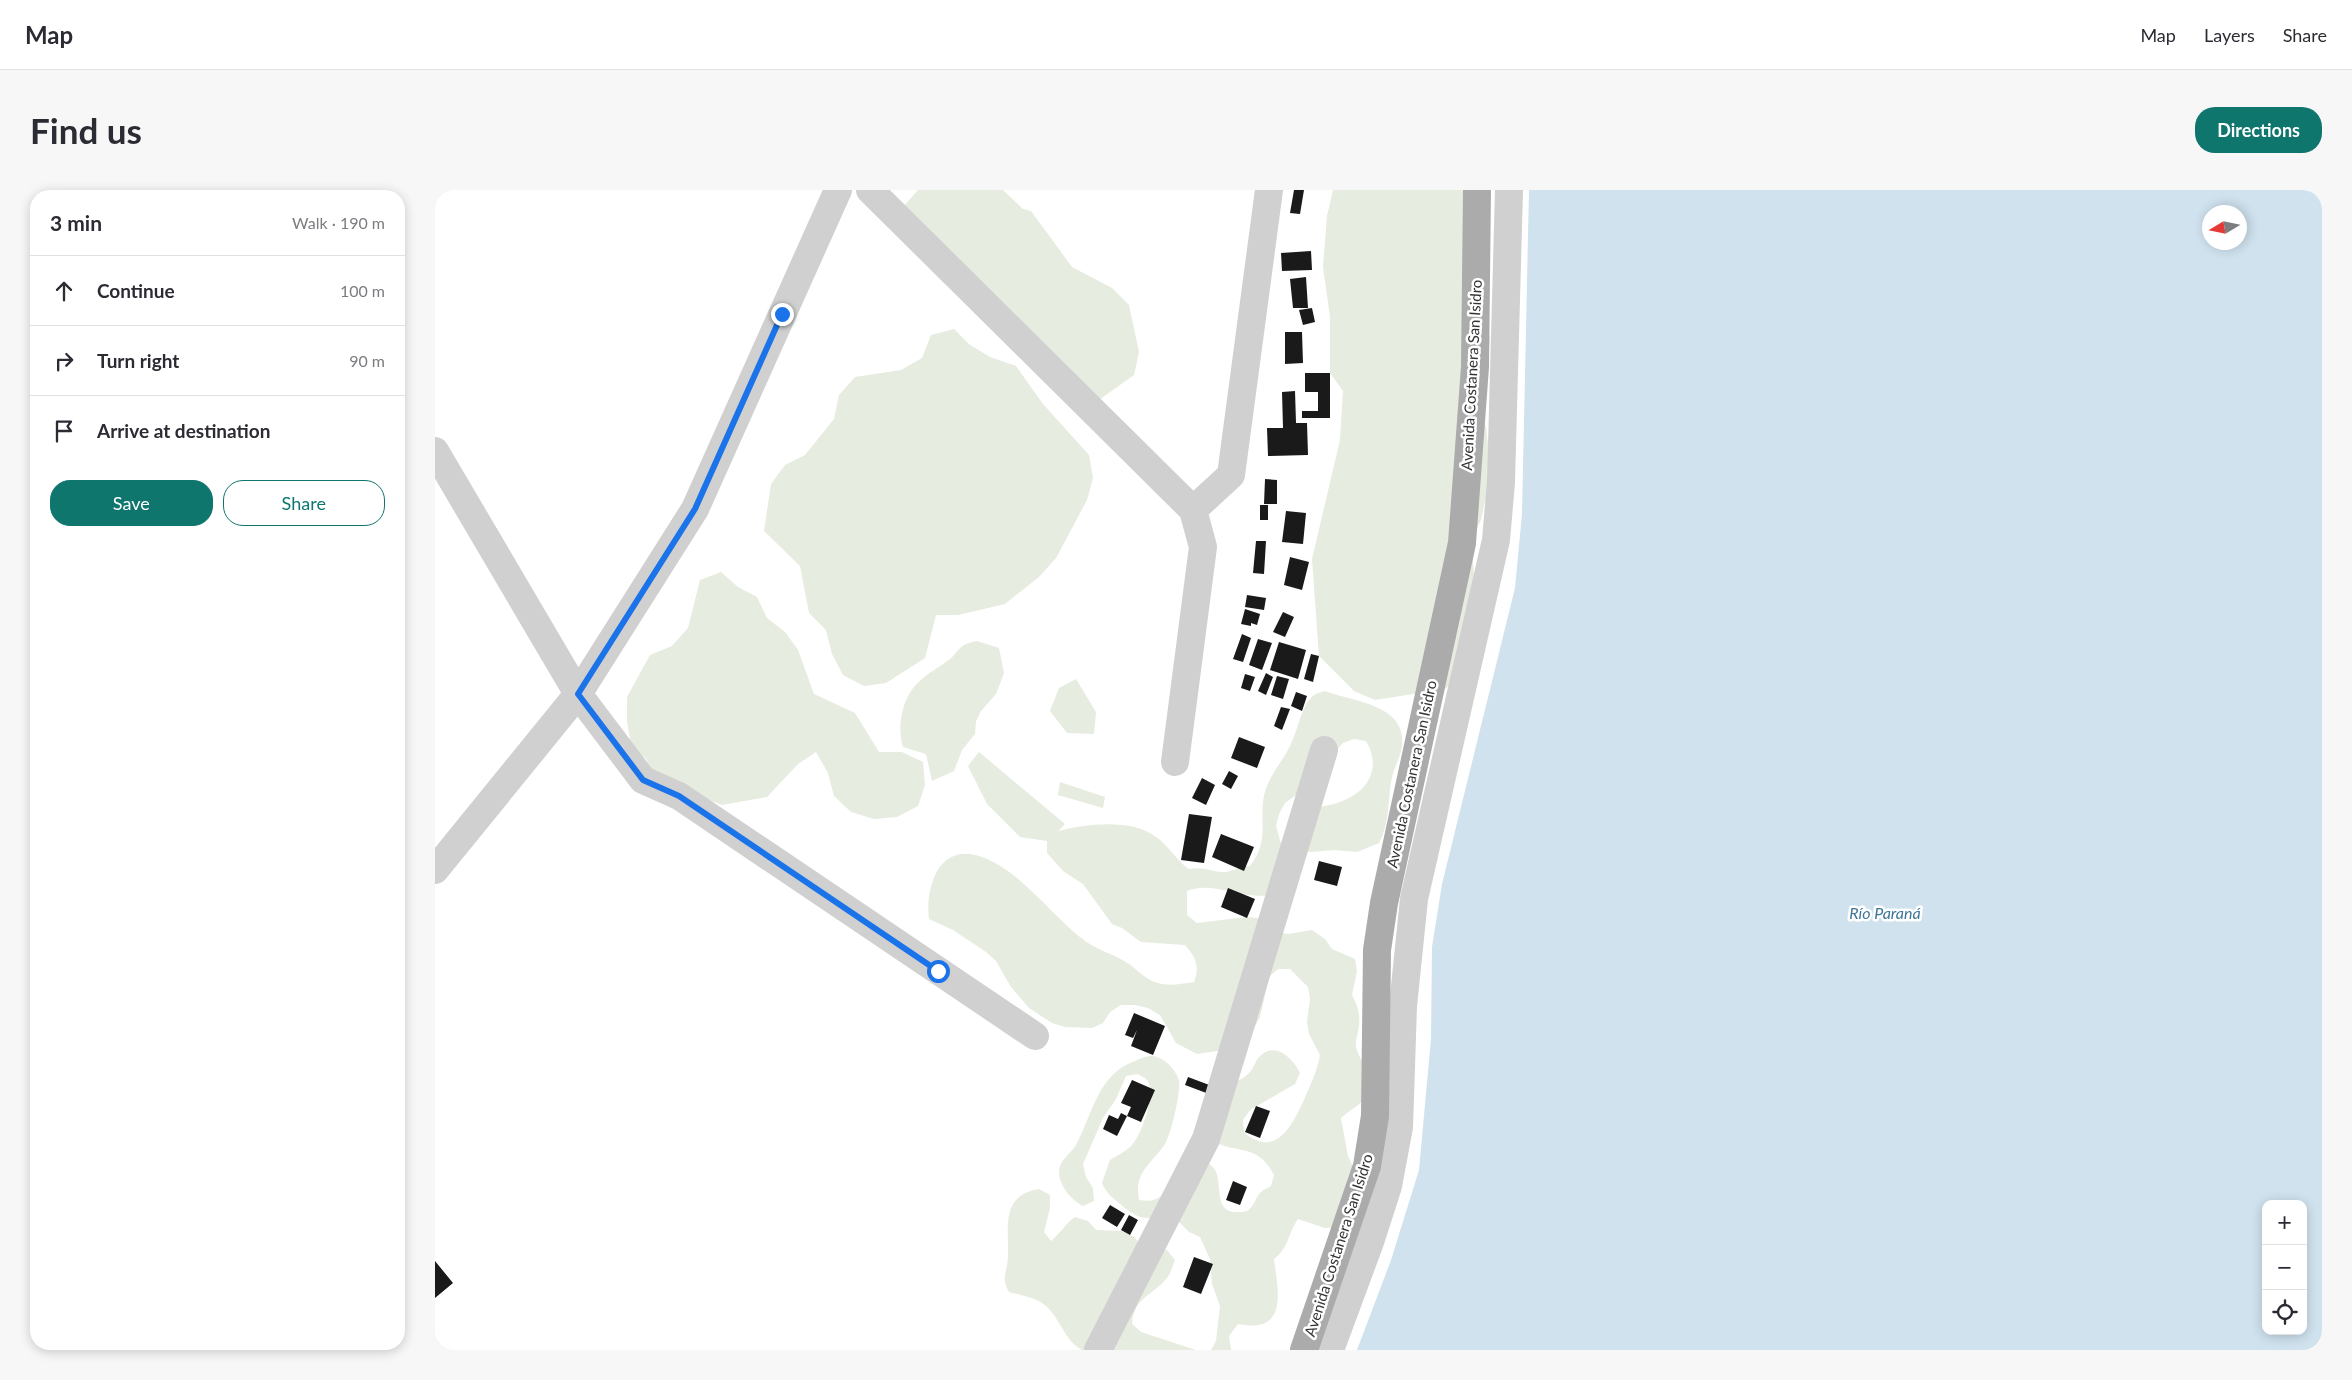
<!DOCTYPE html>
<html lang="en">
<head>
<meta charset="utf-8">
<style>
  :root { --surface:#fff; --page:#f7f7f7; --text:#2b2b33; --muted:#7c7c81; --line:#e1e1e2; --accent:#0f766e }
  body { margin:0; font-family:Lato,sans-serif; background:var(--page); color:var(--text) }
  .controls { position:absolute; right:15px; bottom:15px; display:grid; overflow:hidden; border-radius:10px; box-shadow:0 2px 12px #0003 }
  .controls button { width:45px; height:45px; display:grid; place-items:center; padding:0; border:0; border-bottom:1px solid var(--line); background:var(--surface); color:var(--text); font:25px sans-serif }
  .compass { position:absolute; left:1767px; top:15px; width:45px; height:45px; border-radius:50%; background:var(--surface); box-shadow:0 2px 12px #0003; rotate:260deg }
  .stop { position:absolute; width:15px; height:15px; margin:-11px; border:4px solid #1a73e8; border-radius:50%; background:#fff }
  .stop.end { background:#1a73e8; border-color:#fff; box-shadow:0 1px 5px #0008 }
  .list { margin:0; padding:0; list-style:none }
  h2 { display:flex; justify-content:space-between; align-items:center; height:65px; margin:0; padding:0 20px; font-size:21px }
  h2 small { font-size:16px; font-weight:400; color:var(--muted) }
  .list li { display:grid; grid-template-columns:32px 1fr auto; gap:15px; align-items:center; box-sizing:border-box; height:70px; padding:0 20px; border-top:1px solid var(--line) }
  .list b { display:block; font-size:19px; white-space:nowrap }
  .list em { font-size:16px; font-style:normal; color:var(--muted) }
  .actions { display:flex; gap:10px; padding:15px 20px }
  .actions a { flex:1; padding:11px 0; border:1px solid var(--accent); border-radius:20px; text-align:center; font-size:18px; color:var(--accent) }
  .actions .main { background:var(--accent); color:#fff }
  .icon { flex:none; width:28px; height:28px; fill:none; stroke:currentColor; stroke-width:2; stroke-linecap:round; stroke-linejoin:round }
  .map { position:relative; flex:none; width:1887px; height:1160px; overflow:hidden; border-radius:20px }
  header { display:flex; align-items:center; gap:30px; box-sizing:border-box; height:70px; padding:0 25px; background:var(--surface); border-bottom:1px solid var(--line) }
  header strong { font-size:24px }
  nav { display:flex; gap:28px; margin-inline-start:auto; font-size:18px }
  .intro { display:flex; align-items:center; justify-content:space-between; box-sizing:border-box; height:120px; padding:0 30px }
  h1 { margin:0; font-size:35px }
  .button { padding:12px 22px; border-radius:20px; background:var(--accent); color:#fff; font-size:18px; font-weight:700 }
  main { display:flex; gap:30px; padding:0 30px }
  aside { flex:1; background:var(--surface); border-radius:20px; box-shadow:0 2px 12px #0003 }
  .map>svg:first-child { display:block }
</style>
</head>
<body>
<header>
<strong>Map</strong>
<nav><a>Map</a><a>Layers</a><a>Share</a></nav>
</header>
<div class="intro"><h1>Find us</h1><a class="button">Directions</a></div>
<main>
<aside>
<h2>3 min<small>Walk · 190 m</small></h2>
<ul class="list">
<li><svg class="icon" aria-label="ahead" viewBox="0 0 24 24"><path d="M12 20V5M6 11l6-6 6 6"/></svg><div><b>Continue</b></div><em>100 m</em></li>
<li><svg class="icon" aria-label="right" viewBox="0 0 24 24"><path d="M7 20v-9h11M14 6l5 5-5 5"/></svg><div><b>Turn right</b></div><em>90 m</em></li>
<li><svg class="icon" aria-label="arrive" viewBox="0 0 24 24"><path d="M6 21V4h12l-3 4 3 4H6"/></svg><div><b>Arrive at destination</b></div></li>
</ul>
<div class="actions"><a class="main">Save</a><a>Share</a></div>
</aside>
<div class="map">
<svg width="1887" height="1160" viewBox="0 0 1887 1160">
  <rect width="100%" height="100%" fill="#fff"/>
  <!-- green -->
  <path fill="#e6ecdf" d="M483 0H568L588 19 596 21 637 77 677 98 694 115 704 162 699 185 661 212 466 19Z
    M898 0H1041L1049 125 1055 148 1053 173 1040 217 1051 237 1056 283 1046 330 1036 350 1044 440 1030 483 1010 499 940 510 919 501 884 466 877 369 905 250 908 201 895 183V127L888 77 892 26Z
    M519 139 535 155 555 167 581 176 608 214 654 265 658 288 652 310 621 368 605 386 570 414 523 425H501L490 468 451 493 429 496 408 485 397 464 391 440 374 423 365 376 329 341 336 294 350 275 370 265 399 229 404 205 420 187 466 180 487 168 496 145Z
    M286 382 303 397 322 407 332 428 350 442 363 460 379 504 420 523 444 562H467L488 572 490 595 483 616 462 627 439 629 416 622 399 606 393 583 381 562 363 574 332 607 287 615 221 590 211 569 196 555 192 531V507L215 465 237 456 253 438 265 390Z
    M542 451 564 458 569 483 561 504 546 521 541 531 540 544 527 560 519 581 497 591 491 564 468 557C461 536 468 504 486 490 493 483 503 478 511 472 526 462 520 455 542 451Z
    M641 489 661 522 659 544 632 543 615 521 624 498Z
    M890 501C919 512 977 515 966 561 964 570 959 578 957 587 952 610 956 630 944 653L922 662 899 660 875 662 864 656 866 620C881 617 899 616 912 609 937 597 945 574 931 551L919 549 908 553 861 605 850 613 844 624 841 636 851 671 838 704C809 712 779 690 752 701V725L762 733 811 727 822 728 841 742 853 744 877 740 890 749 897 759 920 769 922 781 917 805C924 818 926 827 923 842 922 847 920 852 921 857 925 873 940 886 932 905 927 915 914 920 906 928L913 966 924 990 902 1037 890 1038 863 1029C853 1043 854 1058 839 1069 843 1101 854 1144 803 1134L794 1146 796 1160H776L781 1151 785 1116 777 1094 775 1069 765 1047 754 1042 737 1025C710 1029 706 1032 684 1013 676 1007 671 1002 667 993L675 970C681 966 690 962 695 957 706 948 721 904 713 891 711 888 706 886 703 884L691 886 681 909 668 928 648 974 651 987 658 998 659 1011 648 1016C636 1010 620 992 625 976 627 969 637 962 641 955 658 923 663 884 700 871 706 868 715 864 722 867 732 870 742 882 744 891 746 903 736 944 730 954 723 965 710 975 705 988 702 996 703 1002 704 1010 737 1016 733 985 749 965 760 968 773 969 780 980 788 993 778 1021 800 1022 803 1022 809 1022 812 1021 820 1016 820 1008 826 1002 828 1000 833 998 836 996L839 985C823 954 805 964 779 952L794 895C800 892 810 888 814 883 819 878 820 871 825 866 841 851 858 869 865 883L860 894 815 920 808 930 809 942C839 969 856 938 868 912 875 896 882 882 885 865L874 844 872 832 875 809 873 797 855 779H843L834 787 825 827 818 840 788 860 762 864 741 853 725 825 713 818 700 815H686L675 822 668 833 657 838 630 837 617 833 594 818 576 797 561 771 551 762 518 740 494 729C490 699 503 653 544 666 585 679 616 726 650 751 663 760 678 764 691 772 698 776 702 781 709 786 725 798 740 795 759 792 765 776 761 768 750 755L706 752 687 738 677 734 648 694 628 681 612 663V651L585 647 552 614 533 576 544 562 630 634 623 641C650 634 697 628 721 647 734 656 741 670 754 679 770 676 779 683 791 682 798 681 804 677 815 676 838 646 820 626 832 596 838 580 852 566 858 549 864 536 867 514 879 505 882 503 887 502 890 501Z
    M625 592 670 607 668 618 623 605Z
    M604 999 615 1005V1018L609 1042 616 1051C626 1043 630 1034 640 1027L653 1031 661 1040 687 1041 699 1047 707 1056 732 1060 740 1070C738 1075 736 1081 734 1085 721 1105 699 1105 697 1134L706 1142 761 1160H647C628 1150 625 1125 607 1113 598 1107 585 1105 574 1102 565 1086 573 1082 573 1066 574 1036 565 1006 604 999Z"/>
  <!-- water -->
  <path fill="#cfe2ee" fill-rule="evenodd" d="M1094 0H1887V1160H922L956 1070 984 980 996 849 997 757 1007 694 1080 398 1087 324ZM1774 22H1804V52H1774ZM1831 1014H1868V1141H1831Z"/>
  <!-- building -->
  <path fill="#1a1a1a" d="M859 0H869L865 24 855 23Z
    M876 61 877 80 847 81 846 63Z
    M871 87 873 118H858L855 89Z
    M877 118 880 132 868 135 864 120Z
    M850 142H867L868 173 850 174Z
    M870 183H895V228H867V221H883V202H870Z
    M860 201 861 233H872L873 265 833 266 832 238H848L847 202Z
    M830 289 842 290V314H829Z
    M825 315H833V330H825Z
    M851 321 871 323 868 354 847 352Z
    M821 351H831L829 384 818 383Z
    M855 367 874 372 867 400 849 395Z
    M812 405 831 408 829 420 810 417Z
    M810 419 825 424 822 435 816 433V436L806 434Z
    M848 422 859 427 850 447 838 442Z
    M807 444 816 448 808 472 798 469Z
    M823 449 837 453 827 480 814 475Z
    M844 452 871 460 863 489 835 480Z
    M876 464 884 466 878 492 869 489Z
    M831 483 838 487 831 505 823 501Z
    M810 484 820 487 815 501 806 498Z
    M842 486 854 489 848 509 836 505Z
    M861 502 872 506 867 521 856 516Z
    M846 517 855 519 847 540 839 536Z
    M804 547 830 557 822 578 796 568Z
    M794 581 803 586 796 599 787 594Z
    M767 588 780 595 771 615 757 608Z
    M754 624 777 627 769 673 746 670Z
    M786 644 819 657 809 681 777 667Z
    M884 671 907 677 902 696 879 690Z
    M793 698 820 709 812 728 786 717Z
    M699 823 730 836 718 865 696 856 702 840 698 848 690 845Z
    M753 887 777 896 774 904 750 895Z
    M697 890 720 900 706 932 692 926 696 917 686 913Z
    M821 916 835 921 825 948 810 942Z
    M686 923 692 926 682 946 668 939 674 925 683 929Z
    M798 991 812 997 805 1015 791 1010Z
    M675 1015 690 1024 682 1037 667 1028Z
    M694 1025 703 1030 695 1045 686 1040Z
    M759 1067 778 1074 766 1104 748 1097Z
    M0 1071 18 1093 0 1108Z"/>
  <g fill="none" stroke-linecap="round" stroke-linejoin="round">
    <!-- minor -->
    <path stroke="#d0d0d0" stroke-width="28" d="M435 0 758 320 768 357 740 572
      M0 261 143 504 208 590 244 606 600 846
      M758 320 796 285 834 0
      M0 680 143 504 260 319 403 0
      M663 1160 771 949 889 560
      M895 1160 935 1052 953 996 964 937 968 816 979 709 1061 350 1066 292 1074 0"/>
    <!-- major -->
    <path stroke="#ababab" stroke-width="28" d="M869 1160 932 976 940 926 942 760 949 713 1027 353 1040 177 1042 0"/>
  </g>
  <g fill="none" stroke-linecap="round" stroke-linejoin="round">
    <!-- route -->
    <path stroke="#1a73e8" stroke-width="6" d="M347 124 260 319 143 504 208 590 244 606 503 781"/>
  </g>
  <g text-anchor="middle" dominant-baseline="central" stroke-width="5" stroke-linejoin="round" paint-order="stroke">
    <!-- street labels -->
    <g font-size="15" fill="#333" stroke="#fff">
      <text transform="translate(1036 185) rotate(-87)">Avenida Costanera San Isidro</text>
      <text transform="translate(976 584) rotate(-78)">Avenida Costanera San Isidro</text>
      <text transform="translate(903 1055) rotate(-72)">Avenida Costanera San Isidro</text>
    </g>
    <!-- water labels -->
    <g font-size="16" font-style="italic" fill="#3f7597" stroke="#fff">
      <text x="1450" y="722">Río Paraná</text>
    </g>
  </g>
</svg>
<div class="controls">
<button>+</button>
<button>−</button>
<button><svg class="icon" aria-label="locate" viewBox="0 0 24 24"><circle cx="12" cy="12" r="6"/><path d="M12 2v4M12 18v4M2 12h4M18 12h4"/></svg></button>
</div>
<svg class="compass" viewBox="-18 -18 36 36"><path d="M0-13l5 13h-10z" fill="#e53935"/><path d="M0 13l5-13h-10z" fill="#7c7c81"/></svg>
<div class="stop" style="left:503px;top:781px"></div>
<div class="stop end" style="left:347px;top:124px"></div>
</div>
</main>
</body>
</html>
